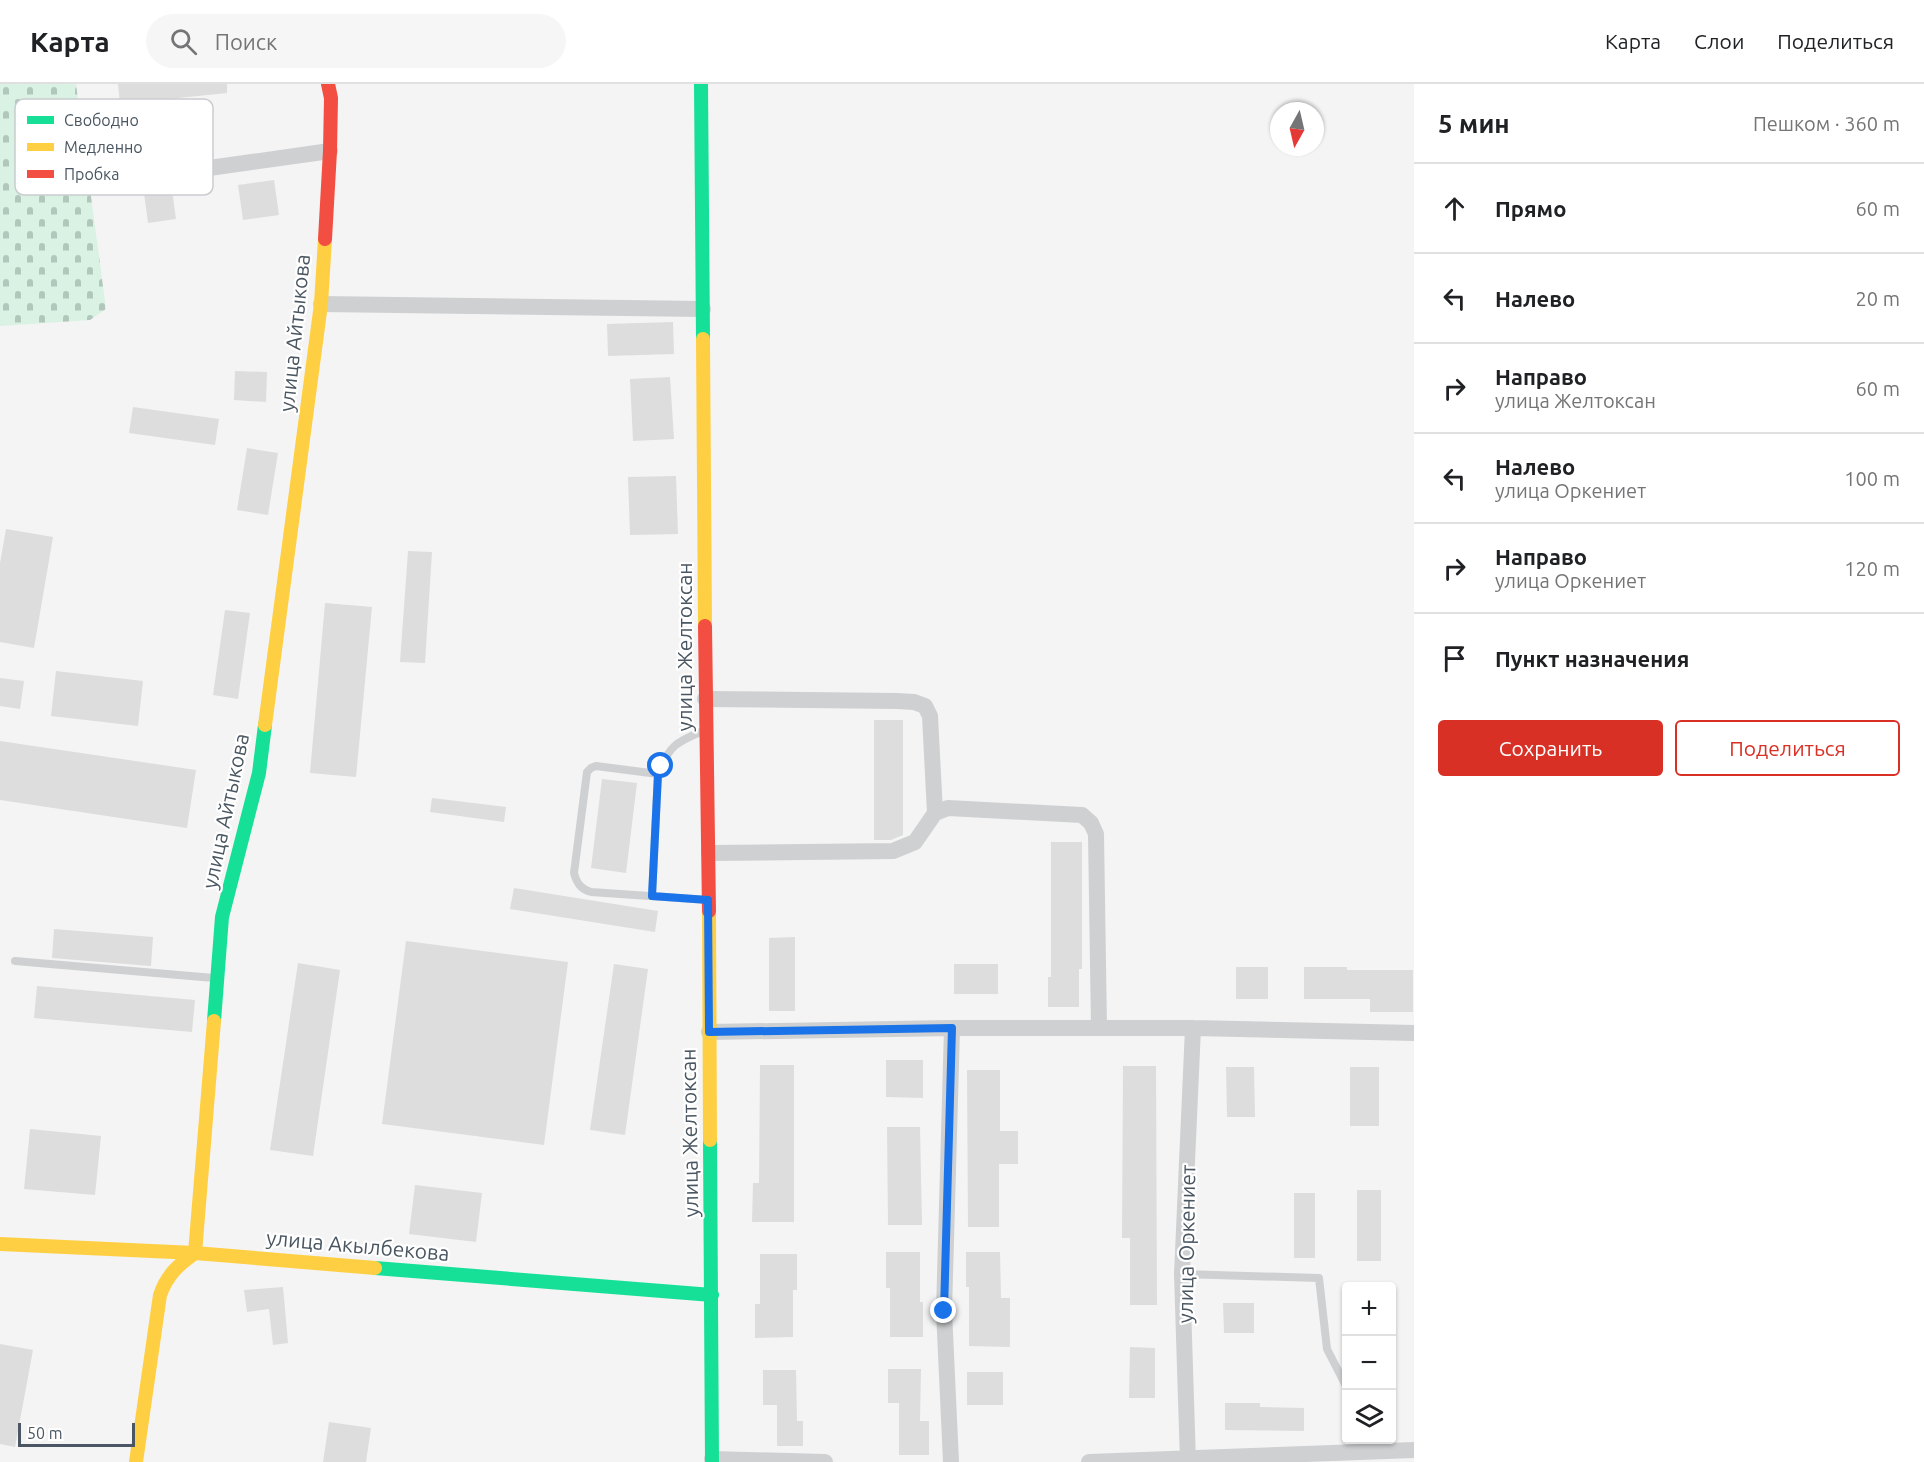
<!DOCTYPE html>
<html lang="ru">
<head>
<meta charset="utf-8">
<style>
  :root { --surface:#fff; --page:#f6f6f6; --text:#202124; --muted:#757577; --line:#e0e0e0; --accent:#d93025 }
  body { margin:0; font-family:Ubuntu,sans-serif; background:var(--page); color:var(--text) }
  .controls { position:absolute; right:18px; bottom:18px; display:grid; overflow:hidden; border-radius:6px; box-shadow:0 2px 4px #0004 }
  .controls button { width:54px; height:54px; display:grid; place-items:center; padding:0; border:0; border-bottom:2px solid var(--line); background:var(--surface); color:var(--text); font:30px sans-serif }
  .compass { position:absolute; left:1270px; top:18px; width:54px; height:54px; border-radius:50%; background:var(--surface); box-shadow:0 2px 4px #0004; rotate:188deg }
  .scale { position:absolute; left:18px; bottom:15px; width:117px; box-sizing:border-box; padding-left:6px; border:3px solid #4a5661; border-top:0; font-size:16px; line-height:21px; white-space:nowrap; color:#4a5661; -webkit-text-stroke:4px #fff; paint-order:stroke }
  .stop { position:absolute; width:18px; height:18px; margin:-14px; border:4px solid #1a73e8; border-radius:50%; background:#fff }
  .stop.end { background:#1a73e8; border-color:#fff; box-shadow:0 2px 6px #0008 }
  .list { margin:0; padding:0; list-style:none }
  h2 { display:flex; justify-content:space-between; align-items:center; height:78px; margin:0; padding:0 24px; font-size:26px }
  h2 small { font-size:20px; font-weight:400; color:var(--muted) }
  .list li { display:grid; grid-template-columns:39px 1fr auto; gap:18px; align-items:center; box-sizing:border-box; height:90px; padding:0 24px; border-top:2px solid var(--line) }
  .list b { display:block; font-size:22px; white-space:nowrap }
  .list p { margin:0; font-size:20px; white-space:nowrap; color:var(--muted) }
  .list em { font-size:20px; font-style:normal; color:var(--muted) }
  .actions { display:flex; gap:12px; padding:18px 24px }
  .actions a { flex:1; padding:14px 0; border:2px solid var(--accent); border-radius:6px; text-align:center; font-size:21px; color:var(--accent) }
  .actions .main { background:var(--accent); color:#fff }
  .icon { flex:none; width:33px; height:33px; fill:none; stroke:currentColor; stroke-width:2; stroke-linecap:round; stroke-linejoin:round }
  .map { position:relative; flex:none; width:1414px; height:1378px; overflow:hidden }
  header { display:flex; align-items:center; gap:36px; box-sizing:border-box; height:84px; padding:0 30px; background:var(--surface); border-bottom:2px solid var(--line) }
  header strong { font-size:28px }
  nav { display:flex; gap:33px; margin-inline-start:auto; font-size:21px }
  .search { width:420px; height:54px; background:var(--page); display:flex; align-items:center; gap:15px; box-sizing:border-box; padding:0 21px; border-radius:33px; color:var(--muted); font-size:22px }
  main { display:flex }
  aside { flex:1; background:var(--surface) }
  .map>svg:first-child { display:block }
</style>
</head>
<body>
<header>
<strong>Карта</strong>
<div class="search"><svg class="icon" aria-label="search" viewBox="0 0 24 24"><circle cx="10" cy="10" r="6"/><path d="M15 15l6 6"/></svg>Поиск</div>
<nav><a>Карта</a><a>Слои</a><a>Поделиться</a></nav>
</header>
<main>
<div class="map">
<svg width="1414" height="1378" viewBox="0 0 1414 1378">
  <defs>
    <pattern id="cemetery-stones" width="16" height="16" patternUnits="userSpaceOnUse" patternTransform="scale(1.5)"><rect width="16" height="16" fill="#d9f2e3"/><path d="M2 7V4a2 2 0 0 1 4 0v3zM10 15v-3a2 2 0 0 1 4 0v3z" fill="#b2c7bb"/></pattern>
  </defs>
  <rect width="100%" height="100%" fill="#f4f4f4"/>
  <!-- cemetery -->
  <path fill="url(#cemetery-stones)" d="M0 0H76L106 225 90 236 0 242Z"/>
  <!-- building -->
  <path fill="#ddddde" d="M118 0H227V9L120 20Z
    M274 96 279 131 243 136 238 101Z
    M172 106 176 135 148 139 144 109Z
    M673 238 674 270 608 272 607 240Z
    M235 287 267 288 266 318 234 316Z
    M670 293 674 355 633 357 630 295Z
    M133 323 219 335 215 361 129 349Z
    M247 364 278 369 268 431 237 426Z
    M676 392 678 450 630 451 628 393Z
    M6 445 53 453 34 564 0 558V479Z
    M408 467 432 468 425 579 400 578Z
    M325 519 372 523 356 693 310 689Z
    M225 526 250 529 238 615 213 611Z
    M56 587 143 597 138 642 51 632Z
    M0 594 24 597 20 625 0 622Z
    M874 636H903V751L891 756H874Z
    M0 657 196 686 187 744 0 716Z
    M602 695 637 699 626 789 591 784Z
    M432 714 506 723 504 738 430 728Z
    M1051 758H1082V885H1079V923H1048V893H1051Z
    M514 804 658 827 655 848 510 825Z
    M54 845 153 853 151 882 52 874Z
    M795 853V927H769V854Z
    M406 857 568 878 544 1061 382 1040Z
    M298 879 340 886 313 1072 270 1066Z
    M614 880 648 885 625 1051 590 1046Z
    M954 880H998V910H954Z
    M1236 883H1268V915H1236Z
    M1304 883H1347V886H1413V928H1370V915H1304Z
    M37 902 195 916 192 948 34 934Z
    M886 976H923V1014L886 1013Z
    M760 981H794V1138H752L753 1099H759Z
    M1123 982H1156L1157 1221H1130V1154H1122Z
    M1226 983H1254L1255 1033H1227Z
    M1350 983H1379V1042H1350Z
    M967 986H1000V1047H1018V1080H999V1143H968Z
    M887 1043H920L922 1141H888Z
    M30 1045 101 1052 95 1111 24 1105Z
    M415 1101 482 1109 476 1158 409 1150Z
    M1357 1106H1381V1177H1357Z
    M1294 1109H1315V1174H1294Z
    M886 1168H920V1218H923V1253H890V1204H886Z
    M966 1168H1000L1001 1214H1010V1263L969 1262V1203H966Z
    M760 1170H797V1206H793V1253L755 1254V1220H760Z
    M283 1203 288 1259 273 1261 269 1225 247 1228 244 1206Z
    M1223 1219H1254V1249H1224Z
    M0 1260 33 1266 15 1363 0 1360Z
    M1130 1263 1155 1264V1314H1129Z
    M888 1285H921L920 1337H929V1371H899V1319H888Z
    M763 1286H796L797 1337H803V1362H777V1321H763Z
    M967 1288H1003V1321H967Z
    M1225 1319H1260V1323L1304 1324V1347L1225 1346Z
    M329 1338 371 1344 366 1378H323Z"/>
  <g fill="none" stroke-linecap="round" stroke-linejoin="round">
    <!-- lane -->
    <path stroke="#ced0d2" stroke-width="8" d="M703 647C676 658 669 662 658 690L596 682 591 684 587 688 574 789C577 800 581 805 591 808L708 816
      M652 812 658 690
      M15 877 214 894
      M1182 1190 1319 1194 1327 1265 1346 1302"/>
    <!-- street -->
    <path stroke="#ced0d2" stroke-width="16" d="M167 90 330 67
      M321 220 703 225
      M705 615 897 617 914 618 925 622 930 632 935 729
      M709 769 893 767 915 758 935 729 948 724 1082 731 1091 739 1096 750 1099 944
      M709 948 952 944H1193L1414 949
      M712 1375 825 1378
      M951 1378 944 1227 952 944
      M1089 1378 1414 1366
      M1188 1378 1182 1190 1193 944"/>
    <!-- fast -->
    <path stroke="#16e098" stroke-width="14" d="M701 0 703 255
      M214 937 222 833 259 689 265 641
      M710 1056 712 1378
      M375 1184 712 1211"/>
    <!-- slow -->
    <path stroke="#ffcf43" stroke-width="14" d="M703 255 705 542
      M265 641 321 220 325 155
      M709 827 710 1056
      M0 1160 195 1169 375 1184
      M136 1378 160 1211C167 1191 178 1181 195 1169L214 937"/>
    <!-- jam -->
    <path stroke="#f24e42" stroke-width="14" d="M325 155 330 67 331 14 328 0
      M705 542 709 827"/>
  </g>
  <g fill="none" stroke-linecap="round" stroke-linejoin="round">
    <!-- route -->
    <path stroke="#1a73e8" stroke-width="8" d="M661 682 658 690 652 812 708 816 709 948 952 944 944 1227"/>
  </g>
  <g text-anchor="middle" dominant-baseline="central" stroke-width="4.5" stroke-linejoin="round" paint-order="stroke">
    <!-- street labels -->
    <g font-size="21" fill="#4a5661" stroke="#fff">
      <text transform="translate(294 249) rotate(-84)">улица Айтыкова</text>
      <text transform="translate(684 563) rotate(-90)">улица Желтоксан</text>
      <text transform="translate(225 727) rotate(-78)">улица Айтыкова</text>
      <text transform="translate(689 1049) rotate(-91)">улица Желтоксан</text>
      <text transform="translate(1186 1160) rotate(-89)">улица Оркениет</text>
      <text transform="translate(358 1161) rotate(5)">улица Акылбекова</text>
    </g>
  </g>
  <!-- legend -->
  <rect x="15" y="15" width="198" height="96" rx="9" fill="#fff" stroke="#c9ccd0" stroke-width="1.5"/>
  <rect x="27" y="32" width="27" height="8" fill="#16e098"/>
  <rect x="27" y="59" width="27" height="8" fill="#ffcf43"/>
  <rect x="27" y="86" width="27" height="8" fill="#f24e42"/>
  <g font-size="16" fill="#4a5661">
    <text x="64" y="42">Свободно</text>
    <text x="64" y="69">Медленно</text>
    <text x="64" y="96">Пробка</text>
  </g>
</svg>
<div class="controls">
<button>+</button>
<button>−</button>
<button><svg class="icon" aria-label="layers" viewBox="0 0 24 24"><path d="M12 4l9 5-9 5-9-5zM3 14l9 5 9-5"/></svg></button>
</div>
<svg class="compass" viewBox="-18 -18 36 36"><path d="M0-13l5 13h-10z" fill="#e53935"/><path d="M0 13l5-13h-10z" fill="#757577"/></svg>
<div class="scale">50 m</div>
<div class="stop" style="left:661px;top:682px"></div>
<div class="stop end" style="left:944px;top:1227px"></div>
</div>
<aside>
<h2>5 мин<small>Пешком · 360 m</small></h2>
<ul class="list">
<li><svg class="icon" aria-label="ahead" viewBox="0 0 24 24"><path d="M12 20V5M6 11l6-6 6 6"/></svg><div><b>Прямо</b></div><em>60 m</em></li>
<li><svg class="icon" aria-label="left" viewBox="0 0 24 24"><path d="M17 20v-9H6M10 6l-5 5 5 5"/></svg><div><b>Налево</b></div><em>20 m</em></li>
<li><svg class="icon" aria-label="right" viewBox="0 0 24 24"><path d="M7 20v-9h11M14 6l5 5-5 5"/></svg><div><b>Направо</b><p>улица Желтоксан</p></div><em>60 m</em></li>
<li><svg class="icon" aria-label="left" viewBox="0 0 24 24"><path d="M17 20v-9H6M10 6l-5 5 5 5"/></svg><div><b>Налево</b><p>улица Оркениет</p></div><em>100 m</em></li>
<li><svg class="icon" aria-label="right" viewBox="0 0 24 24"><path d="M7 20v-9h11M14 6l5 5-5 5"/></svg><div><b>Направо</b><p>улица Оркениет</p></div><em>120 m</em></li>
<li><svg class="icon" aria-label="arrive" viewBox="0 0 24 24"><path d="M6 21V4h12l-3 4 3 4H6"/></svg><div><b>Пункт назначения</b></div></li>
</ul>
<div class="actions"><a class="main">Сохранить</a><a>Поделиться</a></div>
</aside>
</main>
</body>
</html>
